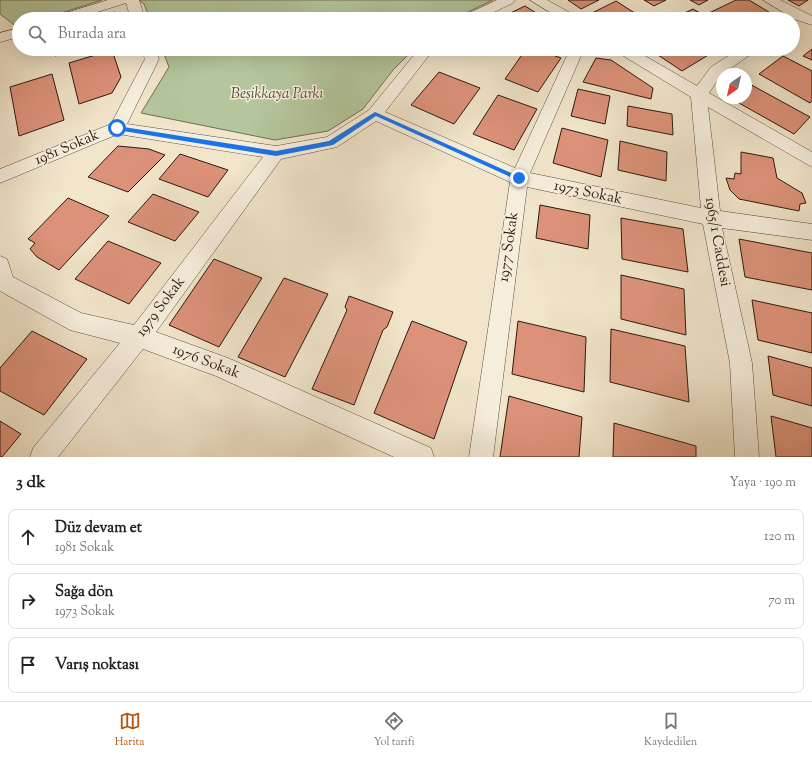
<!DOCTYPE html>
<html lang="tr">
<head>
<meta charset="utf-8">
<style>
  :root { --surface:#fff; --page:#f6f6f6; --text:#222; --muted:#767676; --line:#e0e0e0; --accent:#b45309 }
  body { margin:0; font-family:"Sorts Mill Goudy",serif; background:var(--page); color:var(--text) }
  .compass { position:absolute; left:716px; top:68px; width:36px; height:36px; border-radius:50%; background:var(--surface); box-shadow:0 4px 16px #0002; rotate:214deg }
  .stop { position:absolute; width:12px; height:12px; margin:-9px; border:3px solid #1a73e8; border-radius:50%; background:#fff }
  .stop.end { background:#1a73e8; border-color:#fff; box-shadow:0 1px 4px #0008 }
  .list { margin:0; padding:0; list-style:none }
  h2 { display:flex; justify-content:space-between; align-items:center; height:52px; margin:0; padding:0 16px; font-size:17px }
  h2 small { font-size:13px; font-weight:400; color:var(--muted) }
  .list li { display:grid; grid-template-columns:26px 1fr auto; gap:12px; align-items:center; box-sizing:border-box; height:56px; margin:0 8px 8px; padding:0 8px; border:1px solid var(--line); border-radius:8px }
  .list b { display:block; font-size:15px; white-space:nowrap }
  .list p { margin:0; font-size:13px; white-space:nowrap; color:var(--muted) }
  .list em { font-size:13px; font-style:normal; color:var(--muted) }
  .icon { flex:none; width:22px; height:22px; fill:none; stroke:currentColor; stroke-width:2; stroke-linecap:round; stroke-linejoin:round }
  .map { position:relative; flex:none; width:812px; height:457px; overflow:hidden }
  .search { position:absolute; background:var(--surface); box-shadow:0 4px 16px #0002; left:12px; right:12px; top:12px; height:44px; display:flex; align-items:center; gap:10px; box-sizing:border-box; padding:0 14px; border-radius:22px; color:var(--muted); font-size:15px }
  .sheet { height:244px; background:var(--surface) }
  nav { display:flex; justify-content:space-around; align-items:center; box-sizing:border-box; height:56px; border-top:1px solid var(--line); background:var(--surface); font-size:11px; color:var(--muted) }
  nav a { display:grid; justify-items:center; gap:2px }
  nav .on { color:var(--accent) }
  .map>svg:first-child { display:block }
</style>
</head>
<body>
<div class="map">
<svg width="812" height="457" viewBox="0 0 812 457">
  <rect width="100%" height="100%" fill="#f1e5cb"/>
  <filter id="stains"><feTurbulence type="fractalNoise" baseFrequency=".005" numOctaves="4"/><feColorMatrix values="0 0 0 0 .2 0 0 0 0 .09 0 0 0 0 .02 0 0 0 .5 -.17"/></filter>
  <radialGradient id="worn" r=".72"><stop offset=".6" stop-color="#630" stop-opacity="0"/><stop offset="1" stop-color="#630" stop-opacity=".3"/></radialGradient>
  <!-- green -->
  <path fill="#b4c69c" stroke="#716f55" d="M0 0H102L42 19H19L17 27 0 14Z
    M139 0H493L453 19H150L144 4Z
    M162 49H414L393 70 363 109 328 131 275 140 141 113 169 67Z"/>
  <!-- building -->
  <path fill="#dc9279" stroke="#2e180e" d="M568 0H599L581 9Z
    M644 0H666L654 6Z
    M690 0H708L699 5Z
    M736 0H749L777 17 774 19H720L709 13Z
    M788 0H808L799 6Z
    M616 1 644 19H598L590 14Z
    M525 6 546 19 500 18Z
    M693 9 711 19H672Z
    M115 12 116 19H86Z
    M54 49H82L55 56Z
    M526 49H536L561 58 538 92 505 79Z
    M649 49H701L710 54 682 71Z
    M812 49V60L803 56Z
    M112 50 121 77 112 93 79 104 69 63Z
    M783 56 812 71V101L810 103 759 74Z
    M596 58 611 60 653 88 651 99 583 82Z
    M439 72 480 88 454 124 411 105Z
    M52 74 64 120 19 136 10 87Z
    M746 82 810 117 794 134 730 98H746Z
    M578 89 610 96 605 124 571 116Z
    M498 95 537 109 514 150 473 134Z
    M628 106 672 114 673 135 627 126Z
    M562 128 608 140 601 177 553 163Z
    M620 141 667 152 666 181 618 170Z
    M118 146 149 149 165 155 128 192 88 177Z
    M741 152 773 158 777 178 802 193 806 203 800 204 799 211 739 199 730 190 726 178 734 179 735 173 741 174Z
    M180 154 228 170 208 197 159 179Z
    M153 194 199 212 175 241 128 222Z
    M68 198 109 216 59 270 37 257 30 249 35 243 28 239Z
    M540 205 590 215 588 249 536 238Z
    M621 218 683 229 688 272 622 259Z
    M739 239 812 253V290L745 277Z
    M108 241 161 263 129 304 75 279Z
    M214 259 262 278 219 347 169 325Z
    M621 275 684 289 686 335 621 319Z
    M284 278 328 294 285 377 238 357Z
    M349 296 393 312 387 327 383 330 354 405 312 389 347 310 345 307Z
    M752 300 812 313V353L758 340Z
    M412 321 467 342 434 439 374 413Z
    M518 321 586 337 584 392 512 374Z
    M611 329 685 346 689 402 610 382Z
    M32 331 87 359 44 415 0 391V368Z
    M768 356 812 368V406L773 395Z
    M509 396 582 417 579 457H500Z
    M771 416 812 428V457H776Z
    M0 421 21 434 2 457H0Z
    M614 423 696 446V457H613Z"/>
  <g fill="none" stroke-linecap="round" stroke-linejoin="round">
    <!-- minor casing -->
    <g stroke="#5f4b3d" stroke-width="1">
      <path id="minor" d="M108 0H139L145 19H131L126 3 75 19H54L56 16Z
        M497 0H515L513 3 479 19H461L463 16Z
        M530 0H547L576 16 578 19H561Z
        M763 0H780L812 16V25L794 19Z
        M19 28V37L0 42V33Z
        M141 49H155L159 59 127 124 276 146 327 137 369 110 419 49H434L385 112 515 168 570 49H584L530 173 701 208 691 97 617 52 615 49H633L697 86 711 67 739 49H756L754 52 721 75 709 93 812 152V167L708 107 720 211 812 224V240L722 228 752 363 759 457H735L730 363 703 224 527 187 493 457H469L510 182 376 121 337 147 281 159 156 332 228 358 431 448 434 457H394L216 376 143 349 58 457H30L33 448 120 343 70 330 0 291V256L7 259 13 277 81 313 134 325 263 157 118 134 0 183V169L111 124 145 59Z"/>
    </g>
    <!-- minor -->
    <use href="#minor" fill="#f6eedd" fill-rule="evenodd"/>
  </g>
  <!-- route -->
  <path fill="#1a73e8" d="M375 112 522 178 517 180 376 116 333 145 276 156 117 130 114 128 117 126 276 151 329 141Z"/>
  <g text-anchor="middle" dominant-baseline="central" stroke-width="3" stroke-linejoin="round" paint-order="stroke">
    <!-- park labels -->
    <g font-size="15" font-style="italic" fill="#564c39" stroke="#f6eedd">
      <text x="277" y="94">Beşikkaya Parkı</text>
    </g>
    <!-- street labels -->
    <g font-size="15" fill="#2e180e" stroke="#f6eedd">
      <text transform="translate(67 148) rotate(-23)">1981 Sokak</text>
      <text transform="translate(588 193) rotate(12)">1973 Sokak</text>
      <text transform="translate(717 242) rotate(80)">1965/1 Caddesi</text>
      <text transform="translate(509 247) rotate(-82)">1977 Sokak</text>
      <text transform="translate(161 307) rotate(-53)">1979 Sokak</text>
      <text transform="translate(206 362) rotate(21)">1976 Sokak</text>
    </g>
  </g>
  <rect width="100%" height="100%" filter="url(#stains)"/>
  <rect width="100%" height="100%" fill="url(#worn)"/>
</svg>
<svg class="compass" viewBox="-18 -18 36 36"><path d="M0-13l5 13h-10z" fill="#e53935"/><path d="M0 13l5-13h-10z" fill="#767676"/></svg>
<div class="stop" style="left:117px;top:128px"></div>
<div class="stop end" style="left:519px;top:178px"></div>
<div class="search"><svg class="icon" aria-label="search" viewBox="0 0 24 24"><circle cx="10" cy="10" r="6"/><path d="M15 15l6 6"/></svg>Burada ara</div>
</div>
<section class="sheet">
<h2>3 dk<small>Yaya · 190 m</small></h2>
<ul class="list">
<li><svg class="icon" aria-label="ahead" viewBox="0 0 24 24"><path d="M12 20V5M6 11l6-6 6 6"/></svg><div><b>Düz devam et</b><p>1981 Sokak</p></div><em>120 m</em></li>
<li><svg class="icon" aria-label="right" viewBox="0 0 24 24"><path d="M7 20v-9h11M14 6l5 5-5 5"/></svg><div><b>Sağa dön</b><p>1973 Sokak</p></div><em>70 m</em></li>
<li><svg class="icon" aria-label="arrive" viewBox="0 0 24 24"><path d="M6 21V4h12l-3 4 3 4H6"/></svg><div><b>Varış noktası</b></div></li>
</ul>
</section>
<nav>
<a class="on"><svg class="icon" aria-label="map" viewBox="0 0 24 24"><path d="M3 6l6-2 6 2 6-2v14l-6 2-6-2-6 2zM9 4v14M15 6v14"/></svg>Harita</a>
<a><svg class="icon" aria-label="directions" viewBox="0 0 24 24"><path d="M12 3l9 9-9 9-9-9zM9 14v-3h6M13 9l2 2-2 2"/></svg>Yol tarifi</a>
<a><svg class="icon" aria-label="saved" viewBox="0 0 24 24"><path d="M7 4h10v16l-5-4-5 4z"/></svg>Kaydedilen</a>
</nav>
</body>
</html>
